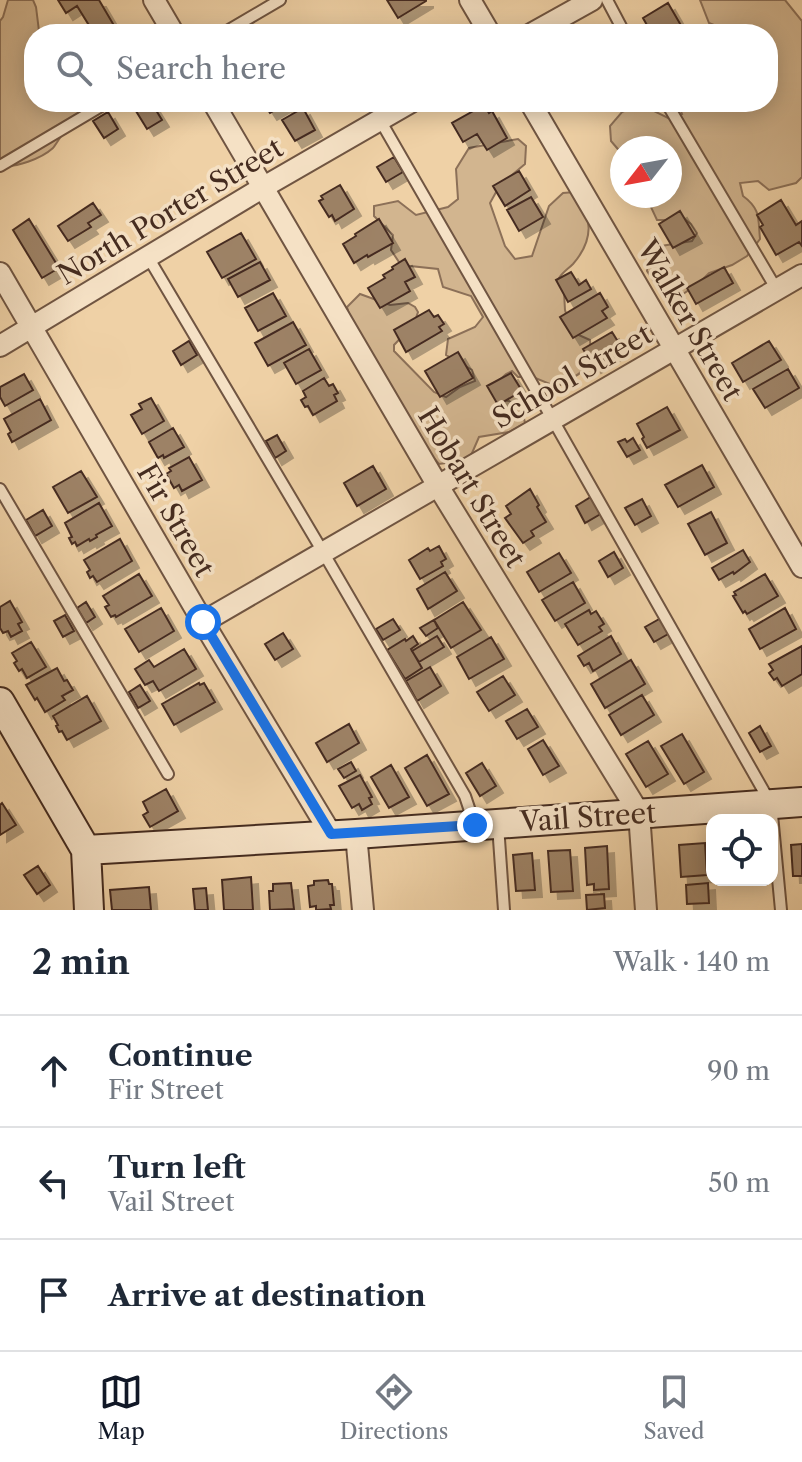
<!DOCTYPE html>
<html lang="en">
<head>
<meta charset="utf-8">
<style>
  :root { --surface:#fff; --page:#f6f6f7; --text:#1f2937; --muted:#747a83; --line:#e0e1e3; --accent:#111827 }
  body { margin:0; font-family:"Libre Caslon Text",serif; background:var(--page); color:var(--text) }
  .controls { position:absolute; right:24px; bottom:24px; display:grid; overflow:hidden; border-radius:16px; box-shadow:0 4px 20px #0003 }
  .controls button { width:72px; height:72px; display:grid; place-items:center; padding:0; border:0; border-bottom:2px solid var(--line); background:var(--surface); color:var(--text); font:40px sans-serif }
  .compass { position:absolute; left:610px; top:136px; width:72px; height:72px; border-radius:50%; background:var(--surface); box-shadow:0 4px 20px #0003; rotate:239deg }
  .stop { position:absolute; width:24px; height:24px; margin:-18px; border:6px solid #1a73e8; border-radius:50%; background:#fff }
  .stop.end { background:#1a73e8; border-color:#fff; box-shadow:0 2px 8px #0008 }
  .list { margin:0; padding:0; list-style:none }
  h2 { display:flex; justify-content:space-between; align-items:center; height:104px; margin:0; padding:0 32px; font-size:34px }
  h2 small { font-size:26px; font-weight:400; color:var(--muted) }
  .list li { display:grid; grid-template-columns:52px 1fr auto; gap:24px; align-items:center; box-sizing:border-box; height:112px; padding:0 32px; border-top:2px solid var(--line) }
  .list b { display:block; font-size:30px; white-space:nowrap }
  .list p { margin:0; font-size:26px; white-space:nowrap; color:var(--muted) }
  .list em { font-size:26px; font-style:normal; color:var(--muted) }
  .icon { flex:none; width:44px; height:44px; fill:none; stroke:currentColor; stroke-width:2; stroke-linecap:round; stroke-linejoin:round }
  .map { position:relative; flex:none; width:802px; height:910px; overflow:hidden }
  .search { position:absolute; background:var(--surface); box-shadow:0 4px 20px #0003; left:24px; right:24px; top:24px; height:88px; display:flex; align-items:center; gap:20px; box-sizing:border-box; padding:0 28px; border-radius:32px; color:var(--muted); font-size:30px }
  .sheet { height:440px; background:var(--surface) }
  nav { display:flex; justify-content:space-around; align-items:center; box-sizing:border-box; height:112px; border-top:2px solid var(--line); background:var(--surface); font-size:22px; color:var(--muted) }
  nav a { display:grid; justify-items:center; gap:4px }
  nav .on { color:var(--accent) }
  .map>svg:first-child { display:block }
</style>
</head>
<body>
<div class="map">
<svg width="802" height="910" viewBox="0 0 802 910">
  <defs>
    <filter id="shadow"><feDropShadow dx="7" dy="7" stdDeviation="0" flood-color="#0004"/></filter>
  </defs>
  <rect width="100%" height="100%" fill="#efd1a6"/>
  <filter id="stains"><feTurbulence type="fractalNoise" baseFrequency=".0025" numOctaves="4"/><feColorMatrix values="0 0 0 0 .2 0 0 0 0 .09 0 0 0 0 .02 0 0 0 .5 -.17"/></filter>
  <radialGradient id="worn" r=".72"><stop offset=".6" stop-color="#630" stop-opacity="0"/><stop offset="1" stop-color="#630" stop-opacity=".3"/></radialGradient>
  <!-- green -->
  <path fill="#d2b58f" stroke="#8c7058" stroke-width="2" d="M8 0H33L36 7 39 31 43 34H34V102H98C85 111 74 120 64 132 60 137 57 143 53 148 42 158 15 169 0 165V21L3 17Z
    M700 0H785L802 21V177L796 183 769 190 758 181 740 183 743 196C761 209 758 219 760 239L747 256 732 265 709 273 699 283 683 294H670L655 283 647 271 648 254 661 246 692 241 697 233 691 224 682 217 667 220H657L651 207 644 201 631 202 626 196H670V148H622V154L611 141 610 126 622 112 640 104 668 118 682 114 678 102H768V34H736L709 23Z
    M518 139 526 146 525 164 500 185 490 203 505 246 515 259 532 256 549 206 563 193 575 192C593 217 594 240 573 264 568 269 563 272 559 278L564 292 565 310 572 332 590 340C593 371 582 372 557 387L533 377H518L512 371 506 374 491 388 499 400 509 401 522 409 525 423 509 432 479 437 469 460 439 464 410 430 353 329 347 307 360 294 390 305 408 303 415 307 418 312 414 324 394 345V351L434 392 446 397 460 387 475 381 472 370 446 355 448 339 475 327 483 317 471 296 443 287 438 269 401 265 391 250 393 235 374 216V206L398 201 416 215 448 207 458 199 456 169 469 148Z"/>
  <!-- building -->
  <path fill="#9d8266" stroke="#452c20" stroke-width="2" filter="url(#shadow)" d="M58 0H99L119 34H78L90 27 77 6 66 13Z
    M387 0H426V1L398 18Z
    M668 3 686 34H652L643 18Z
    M151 102 162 120 147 129 136 111Z
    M263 102H295L286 108 284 105 270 113Z
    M484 105 489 113 492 111 507 138 487 150 477 134 463 142 452 123Z
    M303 108 315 130 295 141 282 120Z
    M108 112 118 129 104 138 93 121Z
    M394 157 403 172 386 182 377 167Z
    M519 171 530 190 505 206 493 186Z
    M340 185 354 209 335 221 332 215 329 217 319 201 323 199 321 196Z
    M531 197 543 217 519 231 507 210Z
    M781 200 796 225 802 221V246L799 242 776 255 760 227 763 225 757 215Z
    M93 203 101 215 88 223 91 227 68 241 58 226Z
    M680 211 695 236 673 248 659 224Z
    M29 219 59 268 42 278 13 230Z
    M379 219 393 243 368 257 367 255 354 263 343 244 356 236 355 234Z
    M241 233 256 259 222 278 207 252Z
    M405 259 415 277 405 282 410 291 380 308 368 288 385 278 383 275 393 269 392 267Z
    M260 262 270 280 238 297 228 279Z
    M724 267 733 283 696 304 687 288Z
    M571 272 579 285 586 280 591 289 568 302 556 280Z
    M273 293 286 316 258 331 245 308Z
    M600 293 608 307 602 311 607 318 573 338 560 317Z
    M429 310 434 317 438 315 444 324 439 327 442 331 406 352 394 330Z
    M293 322 306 345 268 366 255 343Z
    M612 332 622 348 594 366 583 349Z
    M189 341 197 355 181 365 173 351Z
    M769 341 781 360 743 382 732 363Z
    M309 349 321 370 296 384 284 363Z
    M458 352 473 378 440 397 425 371Z
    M788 369 799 388 765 408 753 389Z
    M511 373 522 391 498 405 487 386Z
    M24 374 33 390 5 406 0 397V387Z
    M324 378 329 386 333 384 338 393 334 395 337 401 313 415 308 406 305 407 301 400 306 397 303 391Z
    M151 398 164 421 142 434 131 415 142 409 139 404Z
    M40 399 51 420 12 442 8 434 11 432 4 419Z
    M667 407 680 430 647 448 642 439 644 437 637 424Z
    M173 428 184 447 164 458 163 455 158 458 149 442Z
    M277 435 286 451 275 458 266 441Z
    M633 438 640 450 627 457 618 442 625 439 627 442Z
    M189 457 202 480 182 491 179 485 174 488 166 474 171 471 169 468Z
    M702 465 714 487 678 507 665 485Z
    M373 466 386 489 357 506 344 483Z
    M81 471 97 497 68 513 53 487Z
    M530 489 539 505 537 507 546 522 531 531 534 536 523 543 505 518 511 514 506 506Z
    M594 495 604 512 585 523 576 506Z
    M642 499 651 516 635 525 625 508Z
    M99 503 112 526 96 535 97 537 90 541 89 539 77 546 75 542 72 544 69 538 72 537 65 523Z
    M43 510 52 526 35 536 26 520Z
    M711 512 727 543 705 555 688 524Z
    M120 539 132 561 97 582 93 576 90 578 87 572 90 570 84 560Z
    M439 546 446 559 441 562 443 566 420 579 409 560 428 548 430 551Z
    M743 550 750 562 734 574 733 572 719 580 712 568Z
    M614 552 623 568 608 577 599 561Z
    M559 553 571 573 539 592 527 572Z
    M445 572 457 591 428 609 417 589Z
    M139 574 152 596 116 617 115 615 111 617 105 607 109 605 103 596Z
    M765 574 778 596 747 614 745 611 743 613 733 596 736 595 734 592Z
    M573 582 585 603 555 621 542 600Z
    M10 601 22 622 18 624 22 631 11 637 8 631 3 633 0 628V607Z
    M86 602 95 617 86 623 77 608Z
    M463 602 481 630 451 648 434 620Z
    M161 608 174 631 139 652 125 629Z
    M785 608 796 629 760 649 749 629Z
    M589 610 591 614 596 611 604 624 599 627 602 631 578 645 565 624Z
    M65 615 74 631 63 637 54 621Z
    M661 618 670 633 654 642 645 627Z
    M393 619 400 630 383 640 376 629Z
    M434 620 438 628 426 636 420 628Z
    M283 633 293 649 275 660 265 644Z
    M413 636 418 644 411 649 422 668 405 679 387 650 405 639 406 641Z
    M437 636 444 647 419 662 412 651Z
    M611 636 621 654 593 671 589 663 584 666 578 656Z
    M491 637 504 659 469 679 457 657Z
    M31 642 46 667 27 678 22 669 19 671 14 663 17 661 12 653Z
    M802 646V674L782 686 777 678 774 680 769 673 773 670 769 664Z
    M184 649 196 669 159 691 153 681 145 685 135 669 149 660 154 667Z
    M631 660 645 684 605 708 591 684Z
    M430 667 441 686 417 701 406 681Z
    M57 668 64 681 67 680 73 690 62 696 65 700 45 712 37 698 35 700 26 685Z
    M503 676 515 695 489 711 477 692Z
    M199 683 200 685 204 683 215 702 174 725 162 704Z
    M140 685 150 701 138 708 129 692Z
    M642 695 654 715 621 735 609 715Z
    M87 696 101 721 67 740 62 731 59 732 56 726 58 725 53 716Z
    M527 709 538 727 517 739 506 721Z
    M349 724 359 743 327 762 316 743Z
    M760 726 771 746 760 752 749 733Z
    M682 734 704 772 684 784 661 746Z
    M543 740 559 766 543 775 528 749Z
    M648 741 668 774 646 787 626 754Z
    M427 755 449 794 427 806 405 768Z
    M351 762 356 771 344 778 338 769Z
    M482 763 496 786 480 796 466 773Z
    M391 765 409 797 389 808 371 777Z
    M360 775 372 797 369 798 372 804 362 810 359 804 352 808 339 786Z
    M166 789 178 811 150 827 143 815 148 812 143 802Z
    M2 803 16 825 0 835V805Z
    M705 843 707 875 681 877 679 845Z
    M802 844V876H793L791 845Z
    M607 846 609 889 594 890V884L587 885 585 848Z
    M570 850 573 891 551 892 548 851Z
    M532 853 535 890 516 891 513 855Z
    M38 866 50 885 37 894 24 875Z
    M251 877 253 910H224L222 880Z
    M328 880 329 884H332L334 905H330L331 909 316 910V906L310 907 308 886 314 885V881Z
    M291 883 294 909 270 910 269 891H273V884Z
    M708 883 709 903 687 904 686 885Z
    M149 887 151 910H112L110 890Z
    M206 888 208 910H195L193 889Z
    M604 894 605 908 587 910 586 895Z"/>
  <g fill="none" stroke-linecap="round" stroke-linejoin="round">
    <!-- lane casing -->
    <g stroke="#705542" stroke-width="14">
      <path id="lane" d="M607 0 625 34
        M222 34 280 0
        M666 102 777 290
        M380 120 553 420 771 804 781 910
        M0 166 108 102
        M148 257 323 552 465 796 474 823
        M0 489 168 774
        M498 825 504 910"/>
    </g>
    <!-- street casing -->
    <g stroke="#705542" stroke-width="24">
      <path id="street" d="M154 0 174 34
        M470 0 490 34
        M531 34 592 0
        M213 102 438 486 639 813 646 910
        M530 102 802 567
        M0 273 203 622 331 834
        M0 346 262 188 411 102
        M203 622 802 275
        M356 834 363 910"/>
    </g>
    <!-- secondary casing -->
    <g stroke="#452c20" stroke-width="32">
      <path id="secondary" d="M0 702 86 850 89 910
        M86 850 356 834 802 802"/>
    </g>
    <!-- lane -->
    <use href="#lane" stroke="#f5e1c5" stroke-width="10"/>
    <!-- street -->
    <use href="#street" stroke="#f5e1c5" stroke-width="20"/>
    <!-- secondary -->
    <use href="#secondary" stroke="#f5e1c5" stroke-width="28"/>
  </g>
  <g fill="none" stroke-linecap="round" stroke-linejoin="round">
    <!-- route -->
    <path stroke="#1a73e8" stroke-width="10" d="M203 622 331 834 475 825"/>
  </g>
  <g text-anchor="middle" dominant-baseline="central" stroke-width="7" stroke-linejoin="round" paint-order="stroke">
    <!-- street labels -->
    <g font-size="28" fill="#452c20" stroke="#f5e1c5">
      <text transform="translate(170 211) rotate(-31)">North Porter Street</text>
      <text transform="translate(690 320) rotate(60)">Walker Street</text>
      <text transform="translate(572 376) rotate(-30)">School Street</text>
      <text transform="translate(472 487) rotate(59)">Hobart Street</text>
      <text transform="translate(176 520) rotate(60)">Fir Street</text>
      <text transform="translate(588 817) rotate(-4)">Vail Street</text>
    </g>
  </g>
  <rect width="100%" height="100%" filter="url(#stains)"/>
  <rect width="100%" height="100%" fill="url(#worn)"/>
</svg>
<div class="controls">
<button><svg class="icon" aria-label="locate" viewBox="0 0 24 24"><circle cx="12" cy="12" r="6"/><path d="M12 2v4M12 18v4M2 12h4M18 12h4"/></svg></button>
</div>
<svg class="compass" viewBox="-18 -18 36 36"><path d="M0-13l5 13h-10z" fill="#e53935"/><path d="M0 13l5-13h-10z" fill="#747a83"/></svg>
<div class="stop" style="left:203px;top:622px"></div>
<div class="stop end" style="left:475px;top:825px"></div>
<div class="search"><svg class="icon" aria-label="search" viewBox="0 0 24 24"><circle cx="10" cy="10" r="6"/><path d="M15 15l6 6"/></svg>Search here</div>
</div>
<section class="sheet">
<h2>2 min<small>Walk · 140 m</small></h2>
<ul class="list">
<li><svg class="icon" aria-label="ahead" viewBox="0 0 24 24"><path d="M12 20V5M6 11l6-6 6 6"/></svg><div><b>Continue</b><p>Fir Street</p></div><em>90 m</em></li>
<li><svg class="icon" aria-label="left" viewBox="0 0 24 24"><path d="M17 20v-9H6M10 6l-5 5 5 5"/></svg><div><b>Turn left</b><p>Vail Street</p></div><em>50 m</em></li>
<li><svg class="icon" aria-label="arrive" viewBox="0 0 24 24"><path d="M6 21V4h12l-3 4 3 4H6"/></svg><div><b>Arrive at destination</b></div></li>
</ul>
</section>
<nav>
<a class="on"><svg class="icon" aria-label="map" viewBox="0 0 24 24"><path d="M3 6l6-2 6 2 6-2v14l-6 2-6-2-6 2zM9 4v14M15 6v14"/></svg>Map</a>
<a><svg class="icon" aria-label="directions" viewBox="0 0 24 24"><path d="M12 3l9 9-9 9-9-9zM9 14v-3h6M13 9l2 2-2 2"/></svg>Directions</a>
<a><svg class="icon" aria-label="saved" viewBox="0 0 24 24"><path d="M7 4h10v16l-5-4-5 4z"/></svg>Saved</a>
</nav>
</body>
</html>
